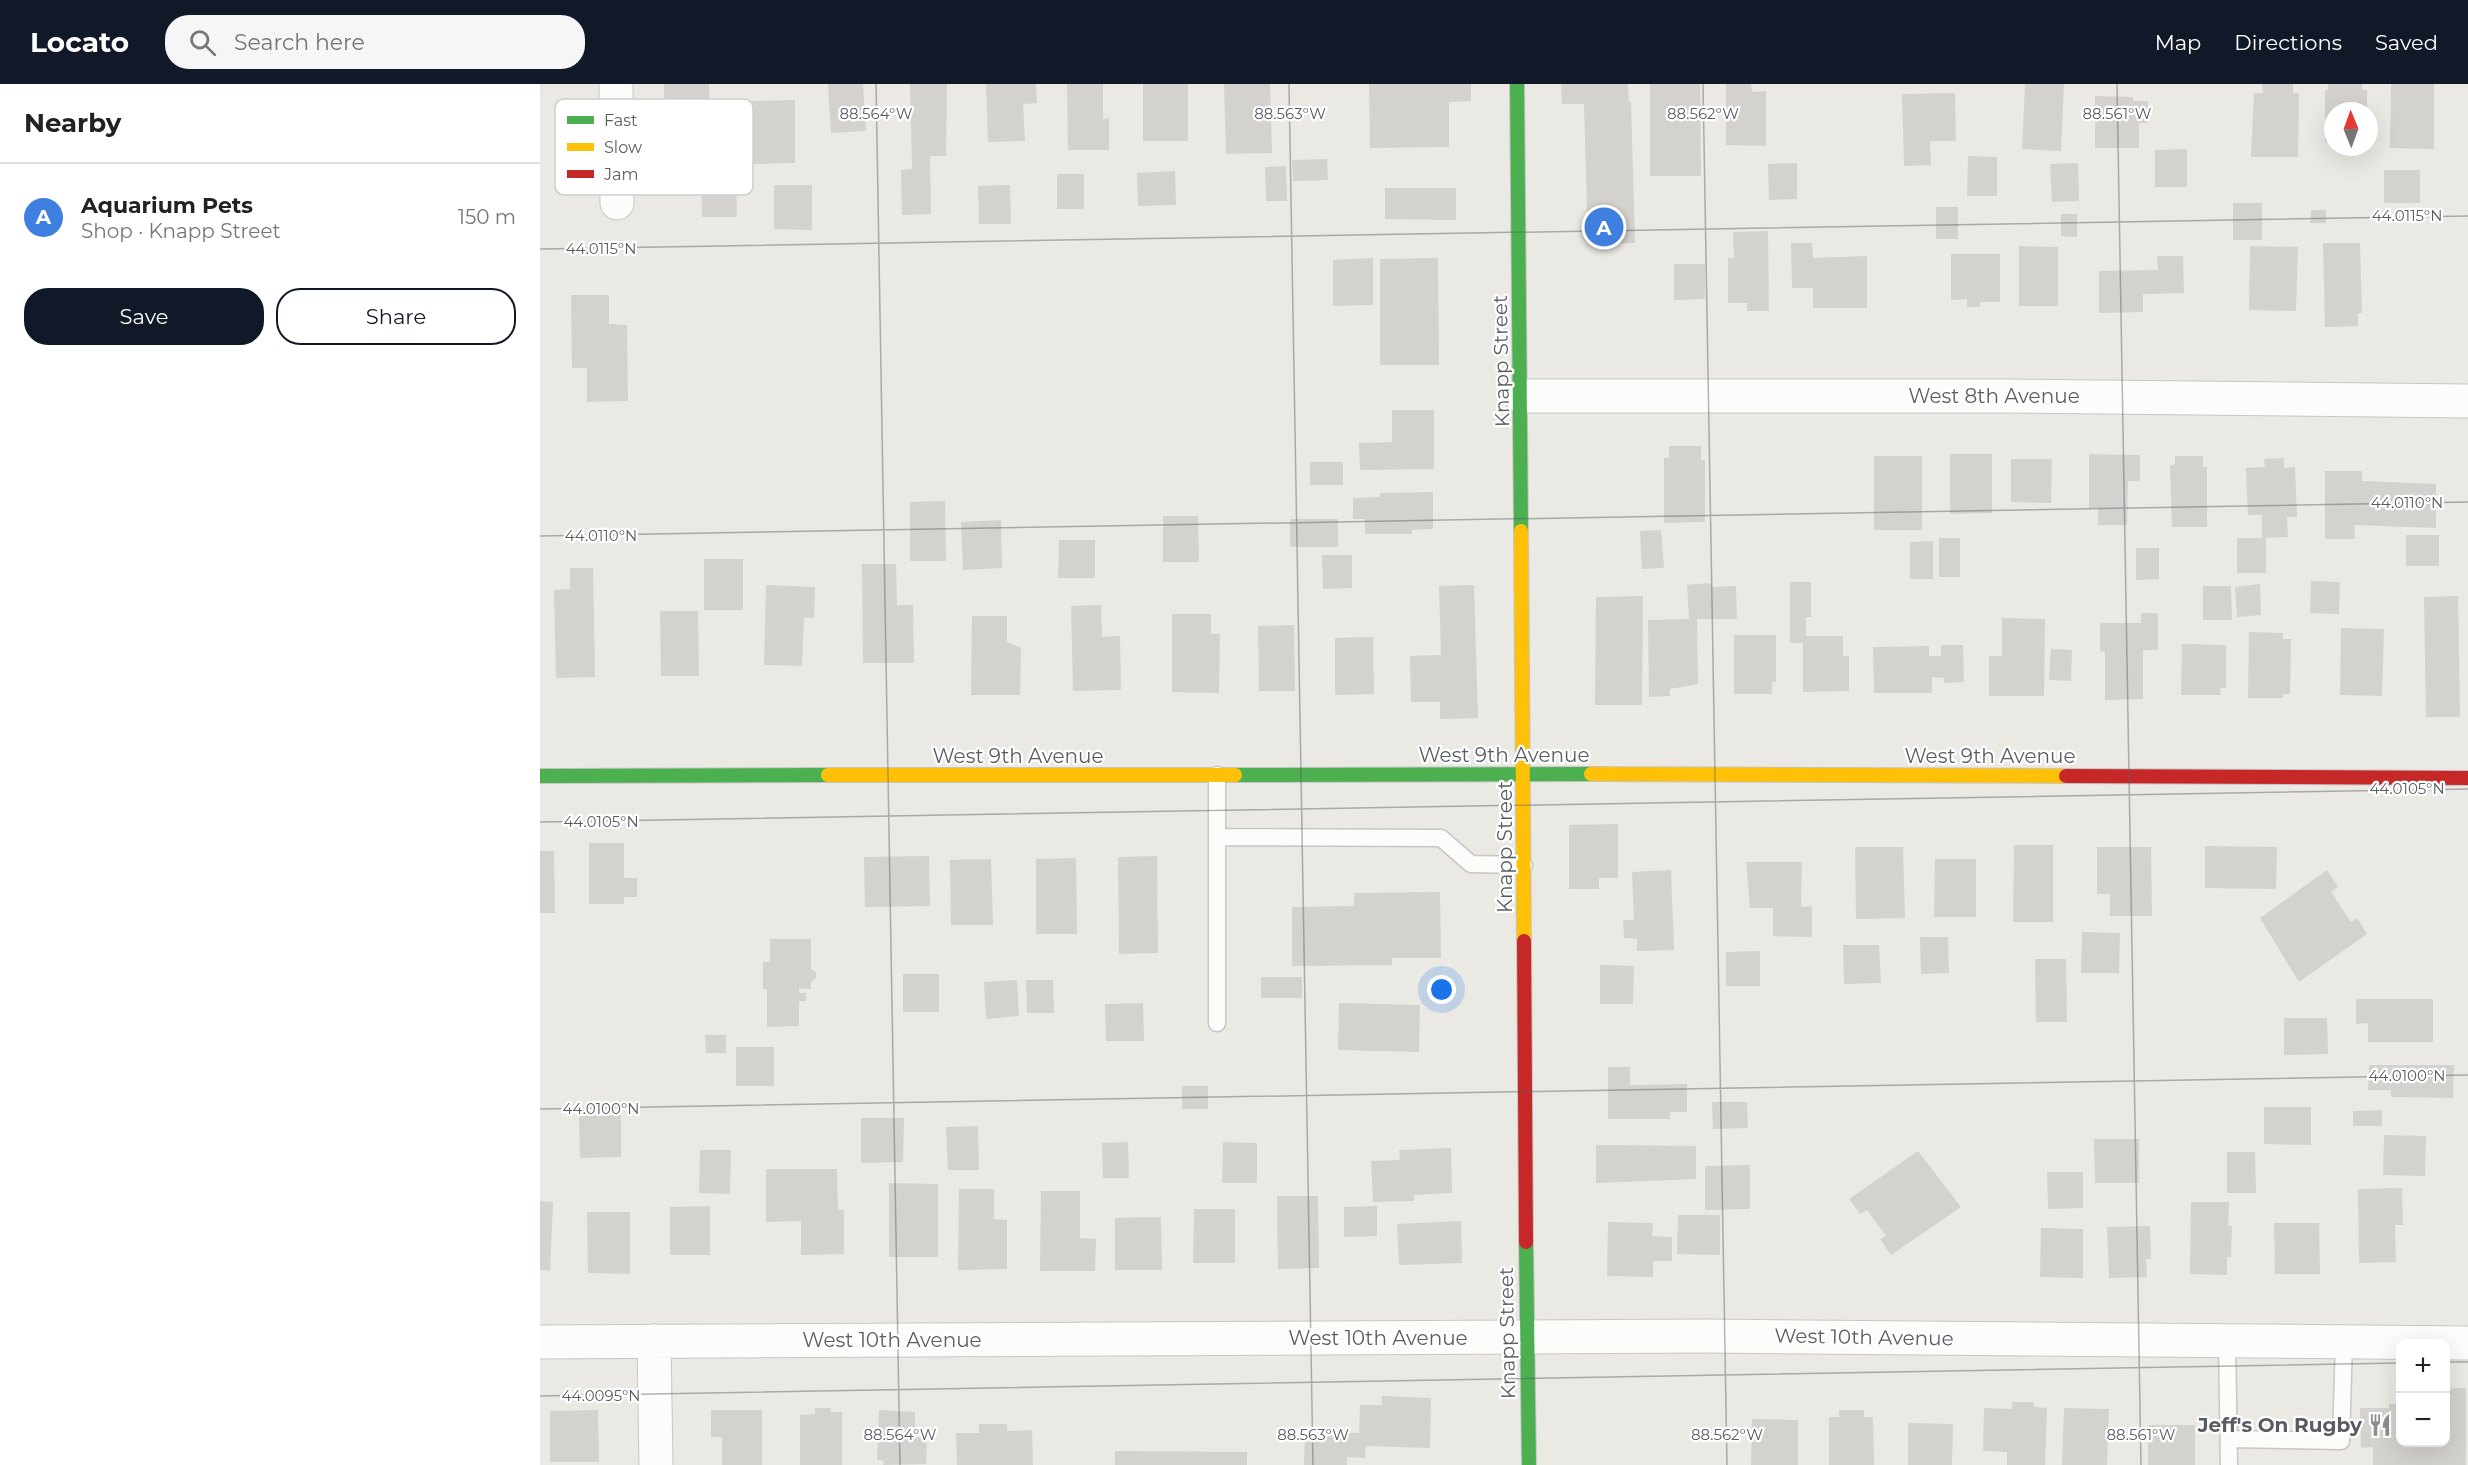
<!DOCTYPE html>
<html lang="en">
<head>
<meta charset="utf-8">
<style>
  :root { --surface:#fff; --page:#f6f6f6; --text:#222; --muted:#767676; --line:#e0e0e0; --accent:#111827 }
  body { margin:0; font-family:Montserrat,sans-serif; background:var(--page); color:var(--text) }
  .controls { position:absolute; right:18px; bottom:18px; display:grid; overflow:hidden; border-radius:12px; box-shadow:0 6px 24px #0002 }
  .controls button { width:54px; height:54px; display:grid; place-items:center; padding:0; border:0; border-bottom:2px solid var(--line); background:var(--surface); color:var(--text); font:30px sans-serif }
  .compass { position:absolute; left:1784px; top:18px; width:54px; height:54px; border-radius:50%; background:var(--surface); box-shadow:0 6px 24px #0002; rotate:359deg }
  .you { position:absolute; left:902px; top:906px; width:21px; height:21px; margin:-15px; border:4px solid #fff; border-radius:50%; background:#1a73e8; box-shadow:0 0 0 9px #1a73e833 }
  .badge { display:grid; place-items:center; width:39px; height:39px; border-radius:50%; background:var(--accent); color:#fff; font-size:20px; font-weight:700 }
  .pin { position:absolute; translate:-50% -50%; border:3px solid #fff; box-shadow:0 2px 6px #0006 }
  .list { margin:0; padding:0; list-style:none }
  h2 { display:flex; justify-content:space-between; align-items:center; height:78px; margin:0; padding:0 24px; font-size:26px }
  h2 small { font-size:20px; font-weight:400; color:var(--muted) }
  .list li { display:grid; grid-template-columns:39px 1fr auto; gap:18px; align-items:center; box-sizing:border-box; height:108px; padding:0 24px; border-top:2px solid var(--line) }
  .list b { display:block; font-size:22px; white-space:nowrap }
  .list p { margin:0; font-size:20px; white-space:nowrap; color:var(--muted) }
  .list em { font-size:20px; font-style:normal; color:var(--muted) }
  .actions { display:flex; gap:12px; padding:18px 24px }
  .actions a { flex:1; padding:14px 0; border:2px solid var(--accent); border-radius:24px; text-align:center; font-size:21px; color:var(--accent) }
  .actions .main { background:var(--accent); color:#fff }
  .icon { flex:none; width:33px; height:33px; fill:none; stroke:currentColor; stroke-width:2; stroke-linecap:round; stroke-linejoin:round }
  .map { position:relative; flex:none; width:1928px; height:1381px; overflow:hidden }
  header { display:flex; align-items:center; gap:36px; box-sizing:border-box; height:84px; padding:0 30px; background:var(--accent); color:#fff }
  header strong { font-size:28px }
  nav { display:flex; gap:33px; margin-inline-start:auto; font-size:21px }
  .search { width:420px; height:54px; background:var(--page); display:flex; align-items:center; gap:15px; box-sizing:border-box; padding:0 21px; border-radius:24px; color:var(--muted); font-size:22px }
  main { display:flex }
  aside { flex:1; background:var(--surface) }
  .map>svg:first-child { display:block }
</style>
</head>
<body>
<header>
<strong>Locato</strong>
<div class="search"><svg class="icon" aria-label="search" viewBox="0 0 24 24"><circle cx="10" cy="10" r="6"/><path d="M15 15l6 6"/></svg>Search here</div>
<nav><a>Map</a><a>Directions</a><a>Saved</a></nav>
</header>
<main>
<aside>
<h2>Nearby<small></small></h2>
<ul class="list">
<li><span class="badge" style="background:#3f7fe0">A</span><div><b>Aquarium Pets</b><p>Shop · Knapp Street</p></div><em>150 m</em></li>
</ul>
<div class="actions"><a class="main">Save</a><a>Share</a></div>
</aside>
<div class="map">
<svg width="1928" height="1381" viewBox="0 0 1928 1381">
  <rect width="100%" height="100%" fill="#eae9e4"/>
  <!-- building -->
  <path fill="#d4d2cf" d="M124 0H169L170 34H179L180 70 125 71Z
    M288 0H323L326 47 291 49Z
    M370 0H407L406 72H390L391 130 362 131 361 86 372 85Z
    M446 0H496L497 19 483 20 485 57 448 58Z
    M527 0H563V35L569 34V66H528Z
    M603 0H648V57H603Z
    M684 0H730L732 69 686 70Z
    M829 0H931V17L909 18V63L830 64Z
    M1021 0H1088L1089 18H1091L1095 159 1048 161 1044 20H1022Z
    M1110 0H1160L1161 92H1110Z
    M1186 0H1211L1212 8 1226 7V62L1186 61Z
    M1485 0H1524L1521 67 1482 65Z
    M1722 0H1753V9H1759L1758 73H1711L1714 9H1723Z
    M1788 0H1822V6H1827V27H1793V58H1785V6H1788Z
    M1851 0H1894V65L1850 64Z
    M1415 9 1416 57H1390L1391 81 1364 82 1362 10Z
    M1555 12 1593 13V17H1608V39H1599V64H1555Z
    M255 16V79L207 80V17Z
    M1647 65V103H1615V66Z
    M1428 72 1457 73V112H1427Z
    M787 75 788 96 753 97 752 76Z
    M1257 79V115L1229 116 1228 80Z
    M1538 79 1539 117 1512 118 1510 80Z
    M746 82 747 117H726L725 83Z
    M161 86H196L197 133H162Z
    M1844 86H1880V119H1844Z
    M635 87 636 121 598 122 597 89Z
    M517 90H544V125H517Z
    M234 101H272V146L234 145Z
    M470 101 471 140H439L438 102Z
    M845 104H916V136L845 135Z
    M1693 119H1722V156H1693Z
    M1396 123H1418V155H1396Z
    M1771 126H1786V139H1770Z
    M1521 130H1537V153L1521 152Z
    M1228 147 1229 227H1207V219H1188V174H1194L1193 148Z
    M1251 159H1272L1273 174 1327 172V224H1273V204H1252Z
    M1783 159H1820L1822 229H1818V242L1785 243Z
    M1479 162 1518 163V222H1479Z
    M1710 162 1758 163 1756 227 1709 226Z
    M1411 170H1460V218H1440V223H1427V215L1411 216Z
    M1617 172H1643L1644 209 1603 210V228L1559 229V187L1618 186Z
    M833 174V221L793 222V176Z
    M898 174 899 281H840V175Z
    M1134 180H1165V215L1134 216Z
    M31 211H69V240L87 241 88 317 47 318V284H32Z
    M852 326H894V385L820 386 819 359 852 358Z
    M1129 362H1161V376H1165V438L1124 439V374H1129Z
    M1410 370H1452V429L1410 430Z
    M1549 370 1600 371V397H1588L1587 441H1558V424H1549Z
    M1334 372H1382V446H1334Z
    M1635 372H1663V383H1667V443H1632L1630 382 1635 380Z
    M1744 374V384L1755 383 1757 433H1747L1748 453 1726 454V489H1697V454H1722V431H1708L1706 384 1725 383 1724 375Z
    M1471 375H1512L1511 419 1471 418Z
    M770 378H803V401H770Z
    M1785 387H1822V397L1896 400V444L1814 441 1815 455H1785Z
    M893 408V445L872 446V450H825V435H813V414L840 413V409Z
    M405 417 406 477H370V418Z
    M623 432H658L659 478H623Z
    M750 435H798V463H750Z
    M461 436 462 484 423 486 421 438Z
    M1121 446 1124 484 1102 485 1100 447Z
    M1866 451H1899V482H1866Z
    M1399 454H1420V493H1399Z
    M519 456H555V494H518Z
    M1393 457V495H1370V458Z
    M1596 464H1619V495L1596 496Z
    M782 471H812V504L783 505Z
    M164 475H203V526H164Z
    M322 480H356L357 521H373L374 579H323Z
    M30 484H53L55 593 16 594 14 506 30 505Z
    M1771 497 1800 498 1799 530 1770 529Z
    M1250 498H1271V533H1266V552H1303V572H1309V607L1263 608V559H1250Z
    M1169 499 1173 503 1196 502 1197 535H1157L1158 600 1130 605V612L1109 613 1108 536 1149 535 1147 501Z
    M1720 500 1721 531 1697 533 1695 503Z
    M226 501 275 503 274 534H264L262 582 224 581Z
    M934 501 938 634 900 635V618H871L870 572 901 571 899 502Z
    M1663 502H1691L1692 536H1663Z
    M1103 512 1102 621H1055L1056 513Z
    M1918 512 1920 633H1886L1884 513Z
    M561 521 562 553 580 552 581 606 533 607 531 522Z
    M120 527H158L159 592H121Z
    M1601 529H1618V566H1603V615L1565 616V568L1560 567V539H1601Z
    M632 530H671V550H680L679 609 632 608Z
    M432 532H467V558L481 564 480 611H431Z
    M1462 534 1505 535 1504 612H1449V572H1462Z
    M754 541 755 607H719L718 542Z
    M1801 544 1844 545 1842 612 1800 611Z
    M1709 548 1743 549V555H1751L1750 610H1743V614H1708Z
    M1194 551H1236V598H1232V610H1194Z
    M833 553 834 610 795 611V554Z
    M1642 560 1686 561V604H1680L1681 611H1641Z
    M1401 561H1423L1424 598 1404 599V594L1392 593V609H1334L1333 563 1389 562V572H1401Z
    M1511 565 1532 566 1531 597 1509 596Z
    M1078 740V794H1059V805H1029V741Z
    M49 759H84V794H97V813H84V820H49Z
    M1474 761H1513V838H1473Z
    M1665 762 1737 763 1736 805 1665 804Z
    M1315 763H1363L1365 834 1316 835Z
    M1557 763H1611L1612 832H1570V810H1557Z
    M0 767H14L15 829H0Z
    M389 772 390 822 325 823 324 773Z
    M617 772 618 869 579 870 578 773Z
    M536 774 537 850H496V775Z
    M451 775 453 841H411L410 776Z
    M1395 775H1436V833H1394Z
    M1206 778H1262L1261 823 1272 822V853L1233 852V824H1210Z
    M1131 786 1134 866 1097 867V855L1084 854 1083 836H1094L1092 788Z
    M1787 786 1798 803 1791 808 1811 838 1817 834 1827 850 1759 898 1720 834Z
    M900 808 901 874H852V881L752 882V823L814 822V809Z
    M1542 848 1580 849 1579 889H1541Z
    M1380 853H1408L1409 889 1381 890Z
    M230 855H271V885L276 888V894L271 898V905L259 904V909H266V917H259V942L227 943V905H223V878H230Z
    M1303 861H1339L1341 899 1304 900Z
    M1220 867V902H1186V868Z
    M1495 875H1526L1527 938H1496Z
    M1060 881 1094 882 1093 920H1060Z
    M363 890H399V928H363Z
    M721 893H762V914H721Z
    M477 896 479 932 446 935 444 898Z
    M486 896H513L514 929H487Z
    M1816 915H1893V958H1828V939L1816 940Z
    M603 919 604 957H566L565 920Z
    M799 919 880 921 879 968 798 966Z
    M1744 934H1787L1788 970 1744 971Z
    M165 951H186V969H166Z
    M196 963H234V1002H196Z
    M1829 981H1914L1913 1014 1851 1013V1006H1828Z
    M1068 983H1090V1001L1147 1000V1028H1130V1035H1068Z
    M642 1002H668V1025H642Z
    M1172 1018H1207L1208 1044 1173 1045Z
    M1724 1023H1771V1061L1724 1060Z
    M1842 1026V1042H1813V1027Z
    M81 1031V1073L40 1074 39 1032Z
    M321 1034H364L363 1078 321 1079Z
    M438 1042 439 1086H408L406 1043Z
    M1844 1051 1886 1052 1885 1092 1843 1091Z
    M1554 1055H1599V1099H1555Z
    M588 1058 589 1094H563L562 1059Z
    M683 1058 717 1059V1099H682Z
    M1056 1061 1156 1062V1095L1056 1099Z
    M911 1064 912 1109 874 1111V1117L833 1118 831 1077 860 1076 859 1066Z
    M160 1066H191L190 1110 159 1109Z
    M1378 1067 1421 1123 1351 1171 1340 1155 1346 1152 1327 1126 1320 1130 1309 1115Z
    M1687 1068H1715L1716 1109H1687Z
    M1210 1081V1125L1165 1126V1082Z
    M226 1085H297L298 1126H304V1170L261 1171V1137L226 1138Z
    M1507 1088H1543V1124L1508 1125Z
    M349 1099 398 1100V1173H349Z
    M1862 1104 1863 1141H1855L1856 1178 1819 1179 1818 1105Z
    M419 1105H454V1135L467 1136V1185L418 1186Z
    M501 1107H540V1154L556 1155 555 1187H500Z
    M737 1112H778L779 1184 738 1185Z
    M0 1117 13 1118 10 1187 0 1186Z
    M1651 1118H1689L1688 1142H1692L1691 1173H1687V1191L1650 1190Z
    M170 1122V1171H130V1123Z
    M837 1122V1152L804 1153V1123Z
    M654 1125H695V1179H653Z
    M47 1128H90V1190L48 1189Z
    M1138 1131H1180V1171L1137 1170Z
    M621 1133 622 1186H575V1134Z
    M921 1137 922 1179 859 1181 857 1140Z
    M1068 1138 1113 1139 1112 1152 1132 1153V1177H1113V1193L1067 1192Z
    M1734 1139H1779L1780 1190H1735Z
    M1610 1142 1611 1175H1606L1607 1193 1569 1194 1567 1143Z
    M1501 1144 1543 1145V1194L1500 1193Z
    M1926 1304V1381H1833V1363L1821 1364 1820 1324H1849V1320H1860V1358H1906V1305Z
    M842 1312 891 1314 890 1364 826 1362 825 1374 807 1373V1381H764L765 1348 819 1349 820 1321H842Z
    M1472 1318H1494V1323L1507 1324 1505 1381H1467V1368L1443 1367 1444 1324 1472 1325Z
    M275 1324H291L290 1328H302V1381H260V1331L275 1330Z
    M1524 1324 1569 1325 1567 1381H1522Z
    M58 1326 59 1378H10V1327Z
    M171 1326H222V1381H182V1353H171Z
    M339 1326 375 1328V1353L387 1354 386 1380 343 1381 344 1377 337 1376Z
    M1299 1326H1324V1333H1333L1334 1381H1289V1333H1299Z
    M1212 1335 1258 1336V1381H1211Z
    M1368 1339 1413 1340 1412 1381H1368Z
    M439 1340H467V1347L492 1346 493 1381H417L416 1349H439Z
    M1608 1341H1655V1381H1608Z
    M575 1367 707 1368V1381H575Z"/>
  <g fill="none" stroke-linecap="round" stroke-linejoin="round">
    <!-- lane casing -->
    <g stroke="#c6c7c6" stroke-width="19">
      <path id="lane" d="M677 691V939
        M677 753 901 754 931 780 984 781
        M1687 1257 1689 1381
        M1689 1355 1801 1357 1804 1258"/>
    </g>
    <!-- street casing -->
    <g stroke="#c6c7c6" stroke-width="35">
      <path id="street" d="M76 0 77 119
        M981 312H1463L1928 317
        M114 1257 116 1381
        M0 1258 1166 1252 1928 1259"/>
    </g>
    <!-- fast casing -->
    <g stroke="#c5c5c5" stroke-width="16">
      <path id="fast" d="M977 0 981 447
        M695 691 1051 690
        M0 692 288 691
        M986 1158 989 1381"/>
    </g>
    <!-- slow casing -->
    <g stroke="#c5c5c5" stroke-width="16">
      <path id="slow" d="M981 447 984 857
        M1051 690 1526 692
        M288 691H695"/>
    </g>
    <!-- jam casing -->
    <g stroke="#c5c5c5" stroke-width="16">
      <path id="jam" d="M1526 692 1928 694
        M984 857 986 1158"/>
    </g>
    <!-- lane -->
    <use href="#lane" stroke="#fcfcfb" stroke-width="16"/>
    <!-- street -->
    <use href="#street" stroke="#fcfcfb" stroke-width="33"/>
    <!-- fast -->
    <use href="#fast" stroke="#4caf50" stroke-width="14"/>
    <!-- slow -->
    <use href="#slow" stroke="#ffc107" stroke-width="14"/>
    <!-- jam -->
    <use href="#jam" stroke="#c62828" stroke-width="14"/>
  </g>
  <!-- ticks -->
  <path fill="none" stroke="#595d63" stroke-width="1.5" stroke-opacity="0.45" d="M336 0 360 1381M749 0 773 1381M1163 0 1187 1381M1577 0 1601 1381M0 165 1928 132M0 452 1928 418M0 738 1928 705M0 1025 1928 991M1906 1278H1928M0 1312 1860 1279"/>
  <!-- icons -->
  <defs>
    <g id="restaurant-bare" transform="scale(1.8)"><path d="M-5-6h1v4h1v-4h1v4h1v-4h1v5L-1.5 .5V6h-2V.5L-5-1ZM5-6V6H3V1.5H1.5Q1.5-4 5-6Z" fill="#8c8e90" stroke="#fff" stroke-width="2.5" paint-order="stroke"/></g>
  </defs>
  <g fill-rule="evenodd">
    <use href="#restaurant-bare" x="1840" y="1341"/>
  </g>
  <g text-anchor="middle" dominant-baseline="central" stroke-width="4.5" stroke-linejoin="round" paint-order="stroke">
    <!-- street labels -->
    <g font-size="20" fill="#595d63" stroke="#fff">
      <text transform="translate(961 277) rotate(-91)">Knapp Street</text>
      <text x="1454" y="312">West 8th Avenue</text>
      <text x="964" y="671">West 9th Avenue</text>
      <text x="478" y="672">West 9th Avenue</text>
      <text x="1450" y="672">West 9th Avenue</text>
      <text transform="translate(965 763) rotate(-90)">Knapp Street</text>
      <text transform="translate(967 1249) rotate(-91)">Knapp Street</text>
      <text transform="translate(1324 1253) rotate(1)">West 10th Avenue</text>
      <text x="838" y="1254">West 10th Avenue</text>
      <text x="352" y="1256">West 10th Avenue</text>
    </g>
    <!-- poi labels -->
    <g font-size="20" font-weight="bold" fill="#595d63" stroke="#fff" text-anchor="end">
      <text x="1822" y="1341">Jeff's On Rugby</text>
    </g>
  </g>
  <!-- legend -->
  <rect x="15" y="15" width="198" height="96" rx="9" fill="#fff" stroke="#cdced0" stroke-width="1.5"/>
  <rect x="27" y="32" width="27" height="8" fill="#4caf50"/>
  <rect x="27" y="59" width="27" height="8" fill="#ffc107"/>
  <rect x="27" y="86" width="27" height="8" fill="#c62828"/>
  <g font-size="16" fill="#595d63">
    <text x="64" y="42">Fast</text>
    <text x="64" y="69">Slow</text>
    <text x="64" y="96">Jam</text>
  </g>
  <g font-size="15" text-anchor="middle" fill="#595d63" stroke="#fff" stroke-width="4.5" stroke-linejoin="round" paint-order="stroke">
    <text x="336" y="35">88.564°W</text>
    <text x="750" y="35">88.563°W</text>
    <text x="1163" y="35">88.562°W</text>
    <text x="1577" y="35">88.561°W</text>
    <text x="1867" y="137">44.0115°N</text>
    <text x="61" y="170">44.0115°N</text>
    <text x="1867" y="424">44.0110°N</text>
    <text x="61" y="457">44.0110°N</text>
    <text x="1867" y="710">44.0105°N</text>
    <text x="61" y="743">44.0105°N</text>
    <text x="1867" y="997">44.0100°N</text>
    <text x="61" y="1030">44.0100°N</text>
    <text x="61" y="1317">44.0095°N</text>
    <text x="360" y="1356">88.564°W</text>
    <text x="773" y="1356">88.563°W</text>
    <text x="1187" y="1356">88.562°W</text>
    <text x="1601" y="1356">88.561°W</text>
  </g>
</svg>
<div class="controls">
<button>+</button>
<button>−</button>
</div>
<svg class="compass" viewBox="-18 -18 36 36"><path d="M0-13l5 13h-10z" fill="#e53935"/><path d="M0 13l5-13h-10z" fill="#767676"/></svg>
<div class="you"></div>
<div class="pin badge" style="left:1064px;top:143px;background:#3f7fe0">A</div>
</div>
</main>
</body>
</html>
